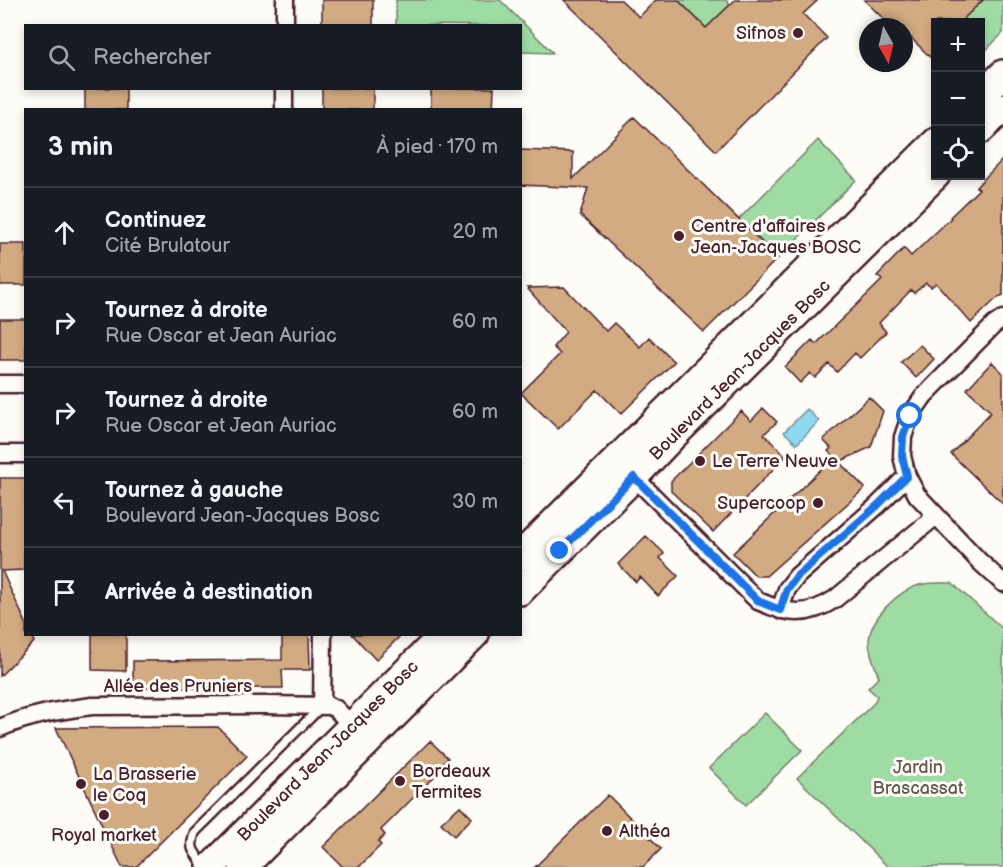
<!DOCTYPE html>
<html lang="fr">
<head>
<meta charset="utf-8">
<style>
  :root { --surface:#171b24; --page:#20242c; --text:#f1f3f6; --muted:#9ea1a6; --line:#363941 }
  body { margin:0; font-family:"Balsamiq Sans",sans-serif; background:var(--page); color:var(--text) }
  .controls { position:absolute; right:18px; top:18px; display:grid; overflow:hidden; border-radius:0px; box-shadow:0 3px 9px #0003 }
  .controls button { width:54px; height:54px; display:grid; place-items:center; padding:0; border:0; border-bottom:2px solid var(--line); background:var(--surface); color:var(--text); font:30px sans-serif }
  .compass { position:absolute; left:859px; top:18px; width:54px; height:54px; border-radius:50%; background:var(--surface); box-shadow:0 3px 9px #0003; rotate:172deg }
  .stop { position:absolute; width:18px; height:18px; margin:-14px; border:4px solid #1a73e8; border-radius:50%; background:#fff }
  .stop.end { background:#1a73e8; border-color:#fff; box-shadow:0 2px 6px #0008 }
  .list { margin:0; padding:0; list-style:none }
  h2 { display:flex; justify-content:space-between; align-items:center; height:78px; margin:0; padding:0 24px; font-size:26px }
  h2 small { font-size:20px; font-weight:400; color:var(--muted) }
  .list li { display:grid; grid-template-columns:39px 1fr auto; gap:18px; align-items:center; box-sizing:border-box; height:90px; padding:0 24px; border-top:2px solid var(--line) }
  .list b { display:block; font-size:22px; white-space:nowrap }
  .list p { margin:0; font-size:20px; white-space:nowrap; color:var(--muted) }
  .list em { font-size:20px; font-style:normal; color:var(--muted) }
  .icon { flex:none; width:33px; height:33px; fill:none; stroke:currentColor; stroke-width:2; stroke-linecap:round; stroke-linejoin:round }
  .map { position:relative; flex:none; width:1003px; height:867px; overflow:hidden }
  .search { position:absolute; background:var(--surface); box-shadow:0 3px 9px #0003; left:24px; top:24px; width:498px; height:66px; display:flex; align-items:center; gap:15px; box-sizing:border-box; padding:0 21px; border-radius:0px; color:var(--muted); font-size:22px }
  .panel { position:absolute; background:var(--surface); box-shadow:0 3px 9px #0003; left:24px; top:108px; width:498px; height:528px; border-radius:0px }
  .map>svg:first-child { display:block }
</style>
</head>
<body>
<div class="map">
<svg width="1003" height="867" viewBox="0 0 1003 867">
  <rect width="100%" height="100%" fill="#fdfcf7"/>
  <filter id="ink" filterUnits="userSpaceOnUse"><feTurbulence type="fractalNoise" baseFrequency=".0167" numOctaves="2"/><feDisplacementMap in="SourceGraphic" scale="12" xChannelSelector="R" yChannelSelector="G"/><feConvolveMatrix kernelMatrix="1 2 1 2 8 2 1 2 1" color-interpolation-filters="sRGB"/></filter>
  <g filter="url(#ink)">
    <!-- green -->
    <path fill="#9fdca4" stroke="#747e68" stroke-width="1.5" d="M396 0H500L553 53 521 52 520 26 396 25Z
      M678 0H726L730 5 706 28Z
      M983 0H1003V33L981 55 980 22H960Z
      M818 140 856 180 778 258 738 220Z
      M952 583 1003 629V867H888L797 778 874 703 877 696 868 688 879 677C875 666 869 653 869 641 870 618 898 591 919 585 929 582 942 583 952 583Z
      M765 713 802 750 746 805 709 768Z"/>
    <!-- water -->
    <path fill="#8fd9f0" stroke="#738fa1" stroke-width="1.5" d="M807 409 819 421 797 444 784 432Z"/>
    <!-- building -->
    <path fill="#d2ab83" stroke="#4a1f2b" stroke-width="1.5" d="M322 0H373V26H322Z
      M564 0H621L639 17 656 0H678L706 28 735 0H818L803 14 827 38 716 151Z
      M864 0H983L960 22H936V63L904 31V27H892Z
      M85 88H126V110H85Z
      M322 88H373V110H322Z
      M431 88H494L493 110H431Z
      M634 117 778 258 704 332 580 215 588 188 520 185V150L573 152V179Z
      M1003 159V295L997 298 971 323 936 283 931 287 926 283 914 293 911 290 879 323 886 332 860 358 855 353 837 372 829 364 815 378 810 373 800 383 785 367 812 340 816 344 872 290 882 280 877 276 904 248 911 256 951 218 950 217 979 189 976 187Z
      M0 244H26V285H0Z
      M564 287 606 331 614 323 640 347 649 337 674 362 621 414 597 390 558 429 521 393 560 354 553 347 566 332 527 288Z
      M0 319H26V360H0Z
      M920 345 934 359 916 378 901 362Z
      M992 362 1003 373V504L951 454 991 412 967 389Z
      M869 397 883 411 871 447 839 462 865 488 766 576H756L733 553 834 457 828 451 831 448 823 440Z
      M763 408 777 422 764 434 786 456 713 532 671 491V481L741 411 751 421Z
      M0 478H26L24 570 2 571 26 623V634H31L34 642 0 676Z
      M646 536 664 553 660 558 678 576 658 596 640 577 636 582 618 564Z
      M92 634H126V671L92 670Z
      M282 634H309L310 670H282L283 688H133V661L282 660Z
      M352 634H402L376 660Z
      M218 727 247 756 136 867H122L56 728Z
      M430 741 448 758 432 774 434 777 381 830 385 835 378 842 381 845 359 867H343L323 847Z
      M608 795 661 849 643 867H535Z
      M460 806 472 818 454 836 441 823Z"/>
    <g fill="none" stroke-linecap="round" stroke-linejoin="round">
      <!-- lane casing -->
      <g stroke="#4a1f2b" stroke-width="13">
        <path id="lane" d="M203 867C198 851 187 854 195 832L322 706"/>
      </g>
      <!-- street casing -->
      <g stroke="#4a1f2b" stroke-width="21">
        <path id="street" d="M285 26V0
          M284 110V88
          M1003 319 994 325 924 396 910 416 903 437 902 456 907 476 917 495 979 561 1003 583
          M0 384H26
          M0 454H26
          M634 477 758 601C788 614 806 618 835 599L936 516
          M780 610 787 589 797 576 877 506 907 476
          M322 706 323 634
          M0 728C29 715 61 710 92 706L266 705 330 706 336 709 352 726"/>
      </g>
      <!-- primary casing -->
      <g stroke="#4a1f2b" stroke-width="32">
        <path id="primary" d="M980 97 1003 74
          M980 130 1003 108
          M520 556 936 142
          M520 591 634 477 671 438 936 175
          M211 867 444 634
          M243 867 475 634"/>
      </g>
      <!-- lane -->
      <use href="#lane" stroke="#fdfcf7" stroke-width="8"/>
      <!-- street -->
      <use href="#street" stroke="#fdfcf7" stroke-width="16"/>
      <!-- primary -->
      <use href="#primary" stroke="#fdfcf7" stroke-width="27"/>
    </g>
  </g>
  <g fill="none" stroke-linecap="round" stroke-linejoin="round" filter="url(#ink)">
    <!-- route -->
    <path stroke="#1a73e8" stroke-width="8" d="M560 551 634 477 758 601 780 610 787 589 797 576 877 506 907 476 902 456 903 437 910 416"/>
  </g>
  <!-- markers -->
  <g fill="#4a1f2b" stroke="#fdfcf7" stroke-width="2">
    <circle cx="798" cy="33" r="6"/>
    <circle cx="679" cy="236" r="6"/>
    <circle cx="700" cy="461" r="6"/>
    <circle cx="818" cy="503" r="6"/>
    <circle cx="400" cy="781" r="6"/>
    <circle cx="81" cy="784" r="6"/>
    <circle cx="104" cy="815" r="6"/>
    <circle cx="607" cy="831" r="6"/>
  </g>
  <g text-anchor="middle" dominant-baseline="central" stroke-width="6" stroke-linejoin="round" paint-order="stroke">
    <!-- poi labels -->
    <g font-size="18" fill="#4a1f2b" stroke="#fdfcf7" text-anchor="start">
      <text x="786" y="33" text-anchor="end">Sifnos</text>
      <text x="691" y="226">Centre d'affaires<tspan x="691" dy="21">Jean-Jacques BOSC</tspan></text>
      <text x="712" y="461">Le Terre Neuve</text>
      <text x="806" y="503" text-anchor="end">Supercoop</text>
      <text x="412" y="771">Bordeaux<tspan x="412" dy="21">Termites</tspan></text>
      <text x="93" y="774">La Brasserie<tspan x="93" dy="21">le Coq</tspan></text>
      <text x="619" y="831">Althéa</text>
      <text x="104" y="835" text-anchor="middle">Royal market</text>
    </g>
    <!-- street labels -->
    <g font-size="18" fill="#4a1f2b" stroke="#fdfcf7">
      <text transform="translate(740 370) rotate(-45)">Boulevard Jean-Jacques Bosc</text>
      <text x="178" y="686">Allée des Pruniers</text>
      <text transform="translate(328 751) rotate(-45)">Boulevard Jean-Jacques Bosc</text>
    </g>
    <!-- park labels -->
    <g font-size="18" fill="#64584f" stroke="#fdfcf7">
      <text x="918" y="767">Jardin<tspan x="918" dy="21">Brascassat</tspan></text>
    </g>
  </g>
</svg>
<div class="controls">
<button>+</button>
<button>−</button>
<button><svg class="icon" aria-label="locate" viewBox="0 0 24 24"><circle cx="12" cy="12" r="6"/><path d="M12 2v4M12 18v4M2 12h4M18 12h4"/></svg></button>
</div>
<svg class="compass" viewBox="-18 -18 36 36"><path d="M0-13l5 13h-10z" fill="#e53935"/><path d="M0 13l5-13h-10z" fill="#9ea1a6"/></svg>
<div class="stop" style="left:910px;top:416px"></div>
<div class="stop end" style="left:560px;top:551px"></div>
<div class="search"><svg class="icon" aria-label="search" viewBox="0 0 24 24"><circle cx="10" cy="10" r="6"/><path d="M15 15l6 6"/></svg>Rechercher</div>
<section class="panel">
<h2>3 min<small>À pied · 170 m</small></h2>
<ul class="list">
<li><svg class="icon" aria-label="ahead" viewBox="0 0 24 24"><path d="M12 20V5M6 11l6-6 6 6"/></svg><div><b>Continuez</b><p>Cité Brulatour</p></div><em>20 m</em></li>
<li><svg class="icon" aria-label="right" viewBox="0 0 24 24"><path d="M7 20v-9h11M14 6l5 5-5 5"/></svg><div><b>Tournez à droite</b><p>Rue Oscar et Jean Auriac</p></div><em>60 m</em></li>
<li><svg class="icon" aria-label="right" viewBox="0 0 24 24"><path d="M7 20v-9h11M14 6l5 5-5 5"/></svg><div><b>Tournez à droite</b><p>Rue Oscar et Jean Auriac</p></div><em>60 m</em></li>
<li><svg class="icon" aria-label="left" viewBox="0 0 24 24"><path d="M17 20v-9H6M10 6l-5 5 5 5"/></svg><div><b>Tournez à gauche</b><p>Boulevard Jean-Jacques Bosc</p></div><em>30 m</em></li>
<li><svg class="icon" aria-label="arrive" viewBox="0 0 24 24"><path d="M6 21V4h12l-3 4 3 4H6"/></svg><div><b>Arrivée à destination</b></div></li>
</ul>
</section>
</div>
</body>
</html>
